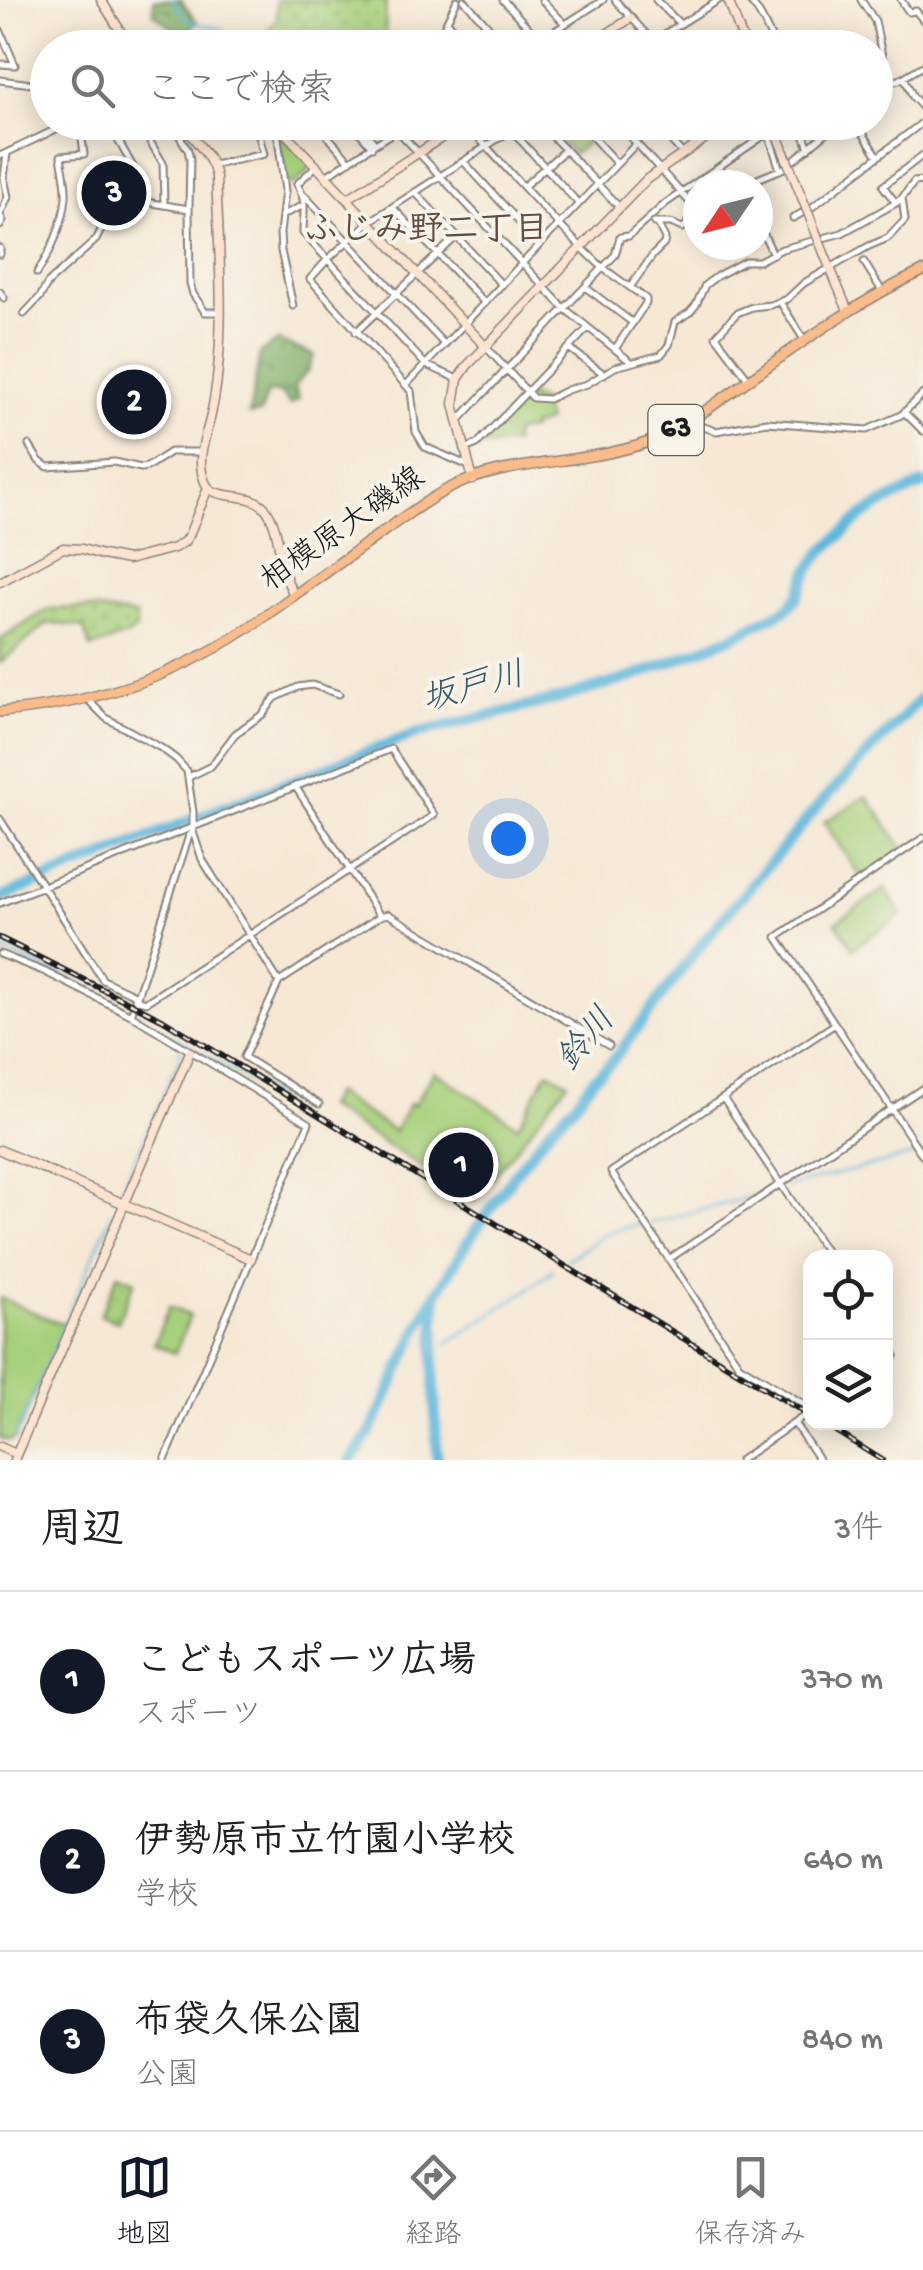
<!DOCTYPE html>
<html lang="ja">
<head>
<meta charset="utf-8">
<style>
  :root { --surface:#fff; --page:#f2f2f2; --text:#202124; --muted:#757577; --line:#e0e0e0; --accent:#111827 }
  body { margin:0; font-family:"Gochi Hand","Klee One",sans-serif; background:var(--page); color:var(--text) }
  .controls { position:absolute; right:30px; bottom:30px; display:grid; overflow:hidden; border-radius:20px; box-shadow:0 5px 25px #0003 }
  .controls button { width:90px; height:90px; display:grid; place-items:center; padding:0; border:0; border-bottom:2px solid var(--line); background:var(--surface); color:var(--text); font:50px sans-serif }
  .compass { position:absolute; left:683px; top:170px; width:90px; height:90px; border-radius:50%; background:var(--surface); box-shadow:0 5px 25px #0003; rotate:235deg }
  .you { position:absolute; left:508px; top:838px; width:35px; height:35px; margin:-25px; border:8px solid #fff; border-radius:50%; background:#1a73e8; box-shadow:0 0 0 15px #1a73e833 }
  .badge { display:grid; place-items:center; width:65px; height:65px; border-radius:50%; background:var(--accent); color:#fff; font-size:32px; font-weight:700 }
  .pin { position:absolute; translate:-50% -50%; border:5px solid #fff; box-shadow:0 2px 10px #0006 }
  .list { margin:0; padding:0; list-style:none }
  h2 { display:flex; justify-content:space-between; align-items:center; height:130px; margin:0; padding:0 40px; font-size:42px }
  h2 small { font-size:32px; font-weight:400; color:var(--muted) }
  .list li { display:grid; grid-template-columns:65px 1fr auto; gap:30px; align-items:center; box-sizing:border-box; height:180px; padding:0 40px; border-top:2px solid var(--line) }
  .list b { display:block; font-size:38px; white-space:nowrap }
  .list p { margin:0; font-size:32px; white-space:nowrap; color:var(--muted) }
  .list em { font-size:32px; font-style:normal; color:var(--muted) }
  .icon { flex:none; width:55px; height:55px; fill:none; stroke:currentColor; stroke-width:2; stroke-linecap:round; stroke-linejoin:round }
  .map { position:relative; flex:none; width:923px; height:1460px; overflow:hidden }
  .search { position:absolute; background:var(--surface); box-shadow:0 5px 25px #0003; left:30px; right:30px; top:30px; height:110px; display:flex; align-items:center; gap:25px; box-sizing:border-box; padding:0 35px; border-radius:55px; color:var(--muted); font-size:38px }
  .sheet { height:670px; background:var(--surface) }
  nav { display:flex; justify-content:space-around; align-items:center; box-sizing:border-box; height:140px; border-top:2px solid var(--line); background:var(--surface); font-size:28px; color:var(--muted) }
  nav a { display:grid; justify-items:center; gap:5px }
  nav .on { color:var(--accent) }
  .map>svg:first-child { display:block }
</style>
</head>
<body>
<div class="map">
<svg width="923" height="1460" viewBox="0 0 923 1460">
  <defs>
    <pattern id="grass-dots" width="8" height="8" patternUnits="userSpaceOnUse" patternTransform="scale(2.5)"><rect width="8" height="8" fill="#a7d07c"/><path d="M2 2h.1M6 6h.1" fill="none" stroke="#8fb26b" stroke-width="1.8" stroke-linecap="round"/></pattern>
    <pattern id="forest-crowns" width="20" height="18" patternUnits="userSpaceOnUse" patternTransform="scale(2.5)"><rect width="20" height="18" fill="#85b26c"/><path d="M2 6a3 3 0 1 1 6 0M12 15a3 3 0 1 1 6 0" fill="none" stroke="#6c9058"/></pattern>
  </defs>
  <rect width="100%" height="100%" fill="#f7f3e8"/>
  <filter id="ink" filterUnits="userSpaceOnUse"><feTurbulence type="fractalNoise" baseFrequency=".01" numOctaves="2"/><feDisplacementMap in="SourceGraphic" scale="20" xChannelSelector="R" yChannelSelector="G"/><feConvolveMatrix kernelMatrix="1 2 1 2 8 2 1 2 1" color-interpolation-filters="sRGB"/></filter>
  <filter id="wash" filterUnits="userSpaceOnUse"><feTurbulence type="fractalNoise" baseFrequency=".0048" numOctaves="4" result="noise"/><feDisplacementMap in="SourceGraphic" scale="40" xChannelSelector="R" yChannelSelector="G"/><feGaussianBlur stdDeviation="2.25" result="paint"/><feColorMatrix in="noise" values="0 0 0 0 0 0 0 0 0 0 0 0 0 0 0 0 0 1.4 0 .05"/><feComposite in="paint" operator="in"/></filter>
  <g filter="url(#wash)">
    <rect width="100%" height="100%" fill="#f6e8d5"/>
    <!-- grass -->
    <path fill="url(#grass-dots)" stroke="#62764c" stroke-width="2.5" d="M276 0H386L385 47H276L266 32 277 20Z
      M86 608 136 616V629L126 636 91 648 83 627 48 623 0 663V640L48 609Z
      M118 1274 135 1281 117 1322 100 1315Z"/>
    <!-- forest -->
    <path fill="url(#forest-crowns)" stroke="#506744" stroke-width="2.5" d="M153 0H182V2L197 22 184 36 154 14Z
      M278 341 314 355 308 371 294 386 299 399 290 405 282 394 268 392 261 413 249 415 260 353Z"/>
    <!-- park -->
    <path fill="#a7d07c" stroke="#62764c" stroke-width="2.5" d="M544 123H575L591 139 573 154Z
      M283 134 310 163 311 168 295 184 286 185 278 135Z
      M527 395 545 403 543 407 547 422 531 427V430L516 432 513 437 514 444 482 447V444Z
      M867 796 904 850 861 878 824 822Z
      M885 889 902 915 853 948 836 922Z
      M434 1071 518 1126 548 1071 568 1082 475 1200 326 1107 334 1093 394 1131 410 1103 414 1105Z
      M0 1298 64 1325 15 1439 8 1441 0 1438Z
      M169 1307 190 1316 175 1353 154 1344Z"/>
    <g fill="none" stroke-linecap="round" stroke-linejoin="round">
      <!-- stream -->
      <path stroke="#5fb7dc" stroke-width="2.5" d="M172 0 190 22 220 28C232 40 228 41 245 37
        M0 950 79 982 285 1101
        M786 1187 918 1154
        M122 1189 181 1055 179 1048
        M650 1223 754 1196
        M567 1260 608 1232 641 1224
        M447 1343 526 1291 553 1270
        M15 1438 112 1213"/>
      <!-- river -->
      <path stroke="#5fb7dc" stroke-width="11" d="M0 898 213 811 417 733 562 698 636 676 732 637 787 609 798 596 809 570 822 552 864 515 889 500 923 484
        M436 1294 434 1380 437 1460
        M351 1460 370 1433 428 1308 465 1246 513 1176 552 1126 574 1105 594 1078 611 1063 703 942 819 805 923 696"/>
    </g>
  </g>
  <g filter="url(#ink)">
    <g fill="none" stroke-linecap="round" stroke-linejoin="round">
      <!-- street casing -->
      <g stroke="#898278" stroke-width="9">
        <path id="street" d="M464 0 508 48
          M503 0 547 48
          M542 0 565 24
          M615 0 659 48
          M656 0 680 24
          M748 0C761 11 768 32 776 48
          M861 0 875 21 883 61 881 85
          M901 0 909 12 916 11 923 20
          M447 21 472 48
          M0 30 15 65 0 64
          M445 48 444 27 457 0
          M528 48 603 0
          M642 48 719 0
          M729 48 743 39
          M904 77 913 97 923 108
          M0 80 48 86
          M876 86 899 80 923 66
          M108 122 137 174 136 200 164 205 163 163 138 122
          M273 122 278 138 285 191 280 233 281 251 293 306
          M315 122 350 161
          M351 122 372 147
          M363 122 364 130 375 144
          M464 122C509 171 553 221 601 266 615 278 631 287 646 299V303L615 349
          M539 122 619 207
          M579 122 617 164
          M617 122 694 207
          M654 122 683 154
          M690 122 705 139
          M799 122 809 148
          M397 130 564 308 631 362
          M511 130 579 204
          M768 132 780 170
          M0 156 71 122
          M464 162 540 245
          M214 165 264 154 255 122
          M316 166 297 184C308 203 303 213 303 233L426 365 458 379
          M326 176 409 122
          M743 185 784 168 831 129 857 124 878 156
          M524 186 565 150
          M415 192 502 285
          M303 194 445 345
          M896 203 883 186 923 155
          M164 205 189 209 190 159 188 150 171 122
          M393 208 485 303
          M189 209 190 283 193 294 205 312H220
          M283 215 304 205
          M793 218 811 208 923 122
          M758 222 773 254
          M654 223H671L682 228 686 226 698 201
          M0 226 3 221 0 215 8 197 4 178 7 153
          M0 248V254
          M864 262 882 291
          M37 273C51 252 64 223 66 197 67 184 63 169 61 156L84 154 80 123 85 122
          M631 286 653 255 664 244 665 238 657 223
          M585 287 633 323
          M0 292 4 298
          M780 302 805 341
          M24 314 40 297 48 283 96 240 113 206 136 200
          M356 332 457 236
          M485 346 533 398 549 399 567 390 587 384 615 367 661 355 669 345 675 322 690 312 696 305 705 285 717 276 745 261H759L782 249 842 233 896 203 902 198 914 182 923 181
          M570 349 604 374
          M749 380 716 336 737 313 752 307 770 305 787 299 804 283 869 246 888 238 905 220 902 198
          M406 385 636 144
          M905 413 923 431
          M459 420 615 255 620 237 629 236 666 203 775 128
          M691 423 716 431 767 422 867 430 901 415 923 394
          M29 445 39 461 48 467 114 462 141 468 147 467 170 452H201
          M465 449 477 444 587 329
          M469 466 425 447 416 432 411 391 310 279 327 260 369 222 524 122
          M87 699 106 718 161 748 176 759 187 771 193 812V832L202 859 279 982 380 916 388 914 609 1046
          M189 777 211 766 235 734 263 714 275 698 298 687 312 685 339 694
          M295 786 380 916
          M0 819 103 980 137 996
          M923 838 777 937 923 1156
          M0 903 391 749 434 815 146 1002 135 999
          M0 954 43 971 131 1015
          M279 982 244 1057 319 1104
          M723 1098 830 1258
          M669 1259 923 1088
          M886 1341 895 1356 886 1362
          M810 1408 739 1365 611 1172 835 1024
          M794 1423 819 1460
          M165 1460 309 1123 131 1015 189 836 193 832
          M740 1460 810 1412"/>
      </g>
      <!-- secondary casing -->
      <g stroke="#898278" stroke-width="11">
        <path id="secondary" d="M101 0 131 48
          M728 0 746 48
          M585 48 631 18
          M183 122C193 142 212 154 216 177 219 250 227 343 211 415 206 437 195 459 205 482 213 503 248 489 265 508 282 528 277 569 294 594
          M275 122 485 346
          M347 199 466 122
          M826 258 848 311
          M473 480 454 404 458 379 467 366 647 179 729 122
          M0 582 63 548 82 549 102 555 128 560 174 548 184 542 189 535 208 488
          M0 1150 251 1259
          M0 1447 16 1454
          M14 1460 190 1052"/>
      </g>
      <!-- primary casing -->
      <g stroke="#898278" stroke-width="12">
        <path id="primary" d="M0 712C94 704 183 675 261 619 302 590 343 560 384 531 405 516 425 501 448 489 508 457 596 466 661 437 690 424 717 402 743 384 801 343 858 301 923 271"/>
      </g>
      <!-- street -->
      <use href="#street" stroke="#fff" stroke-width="5"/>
      <!-- secondary -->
      <use href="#secondary" stroke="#fde4d1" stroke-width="8"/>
      <!-- primary -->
      <use href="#primary" stroke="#fabc8b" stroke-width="9"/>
      <!-- rail casing -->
      <g stroke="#1c1c1c" stroke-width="6">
        <path id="rail" d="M0 938 162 1019 810 1416
          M821 1422 882 1460"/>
      </g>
      <!-- rail -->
      <use href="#rail" stroke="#f7f3e8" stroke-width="2.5" stroke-dasharray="8" stroke-linecap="butt"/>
      <!-- secondary-bridge casing -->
      <g stroke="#898278" stroke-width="11" stroke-linecap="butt">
        <path id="secondary-bridge" d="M776 132 826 258"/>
      </g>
      <!-- secondary-bridge -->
      <use href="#secondary-bridge" stroke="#fde4d1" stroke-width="8"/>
    </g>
  </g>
  <g text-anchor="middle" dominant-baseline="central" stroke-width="8" stroke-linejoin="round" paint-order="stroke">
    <!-- shield labels -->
    <rect fill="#f7f3e8" stroke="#5e5c59" stroke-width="2.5" x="648.5" y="405" width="55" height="50" rx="8"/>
    <g font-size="30" font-weight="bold" fill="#1c1c1c">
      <text x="676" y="430">63</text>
    </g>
    <!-- street labels -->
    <g font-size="32" fill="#1c1c1c" stroke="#f7f3e8">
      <text transform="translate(344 531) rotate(-35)">相模原大磯線</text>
    </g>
    <!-- neighbourhood labels -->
    <g font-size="35" font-weight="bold" fill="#634c41" stroke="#f7f3e8">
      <text x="426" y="232">ふじみ野二丁目</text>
    </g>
    <!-- water labels -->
    <g font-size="35" font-style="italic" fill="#375a69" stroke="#f7f3e8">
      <text transform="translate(474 690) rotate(-15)">坂戸川</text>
      <text transform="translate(588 1041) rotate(-50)">鈴川</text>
    </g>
  </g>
</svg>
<div class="controls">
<button><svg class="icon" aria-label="locate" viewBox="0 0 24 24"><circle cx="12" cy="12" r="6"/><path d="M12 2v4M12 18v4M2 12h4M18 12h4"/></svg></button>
<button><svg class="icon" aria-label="layers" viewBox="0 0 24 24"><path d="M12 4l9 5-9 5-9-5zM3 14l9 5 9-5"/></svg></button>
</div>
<svg class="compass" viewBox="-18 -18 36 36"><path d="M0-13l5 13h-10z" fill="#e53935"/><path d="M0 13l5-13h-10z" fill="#757577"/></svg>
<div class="you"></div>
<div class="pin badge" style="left:461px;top:1165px">1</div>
<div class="pin badge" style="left:134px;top:402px">2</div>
<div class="pin badge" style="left:114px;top:193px">3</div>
<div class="search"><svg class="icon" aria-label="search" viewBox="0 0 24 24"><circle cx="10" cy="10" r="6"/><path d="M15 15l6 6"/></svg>ここで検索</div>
</div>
<section class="sheet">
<h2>周辺<small>3件</small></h2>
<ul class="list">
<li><span class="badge">1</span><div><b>こどもスポーツ広場</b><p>スポーツ</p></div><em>370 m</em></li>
<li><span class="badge">2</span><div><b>伊勢原市立竹園小学校</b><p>学校</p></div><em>640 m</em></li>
<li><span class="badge">3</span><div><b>布袋久保公園</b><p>公園</p></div><em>840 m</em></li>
</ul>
</section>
<nav>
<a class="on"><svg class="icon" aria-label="map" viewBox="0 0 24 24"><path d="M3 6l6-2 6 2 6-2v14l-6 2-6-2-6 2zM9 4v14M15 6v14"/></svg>地図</a>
<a><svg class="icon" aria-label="directions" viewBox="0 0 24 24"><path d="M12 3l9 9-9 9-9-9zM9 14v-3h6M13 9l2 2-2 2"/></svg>経路</a>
<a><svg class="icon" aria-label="saved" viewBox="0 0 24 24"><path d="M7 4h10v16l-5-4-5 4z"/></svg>保存済み</a>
</nav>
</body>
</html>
